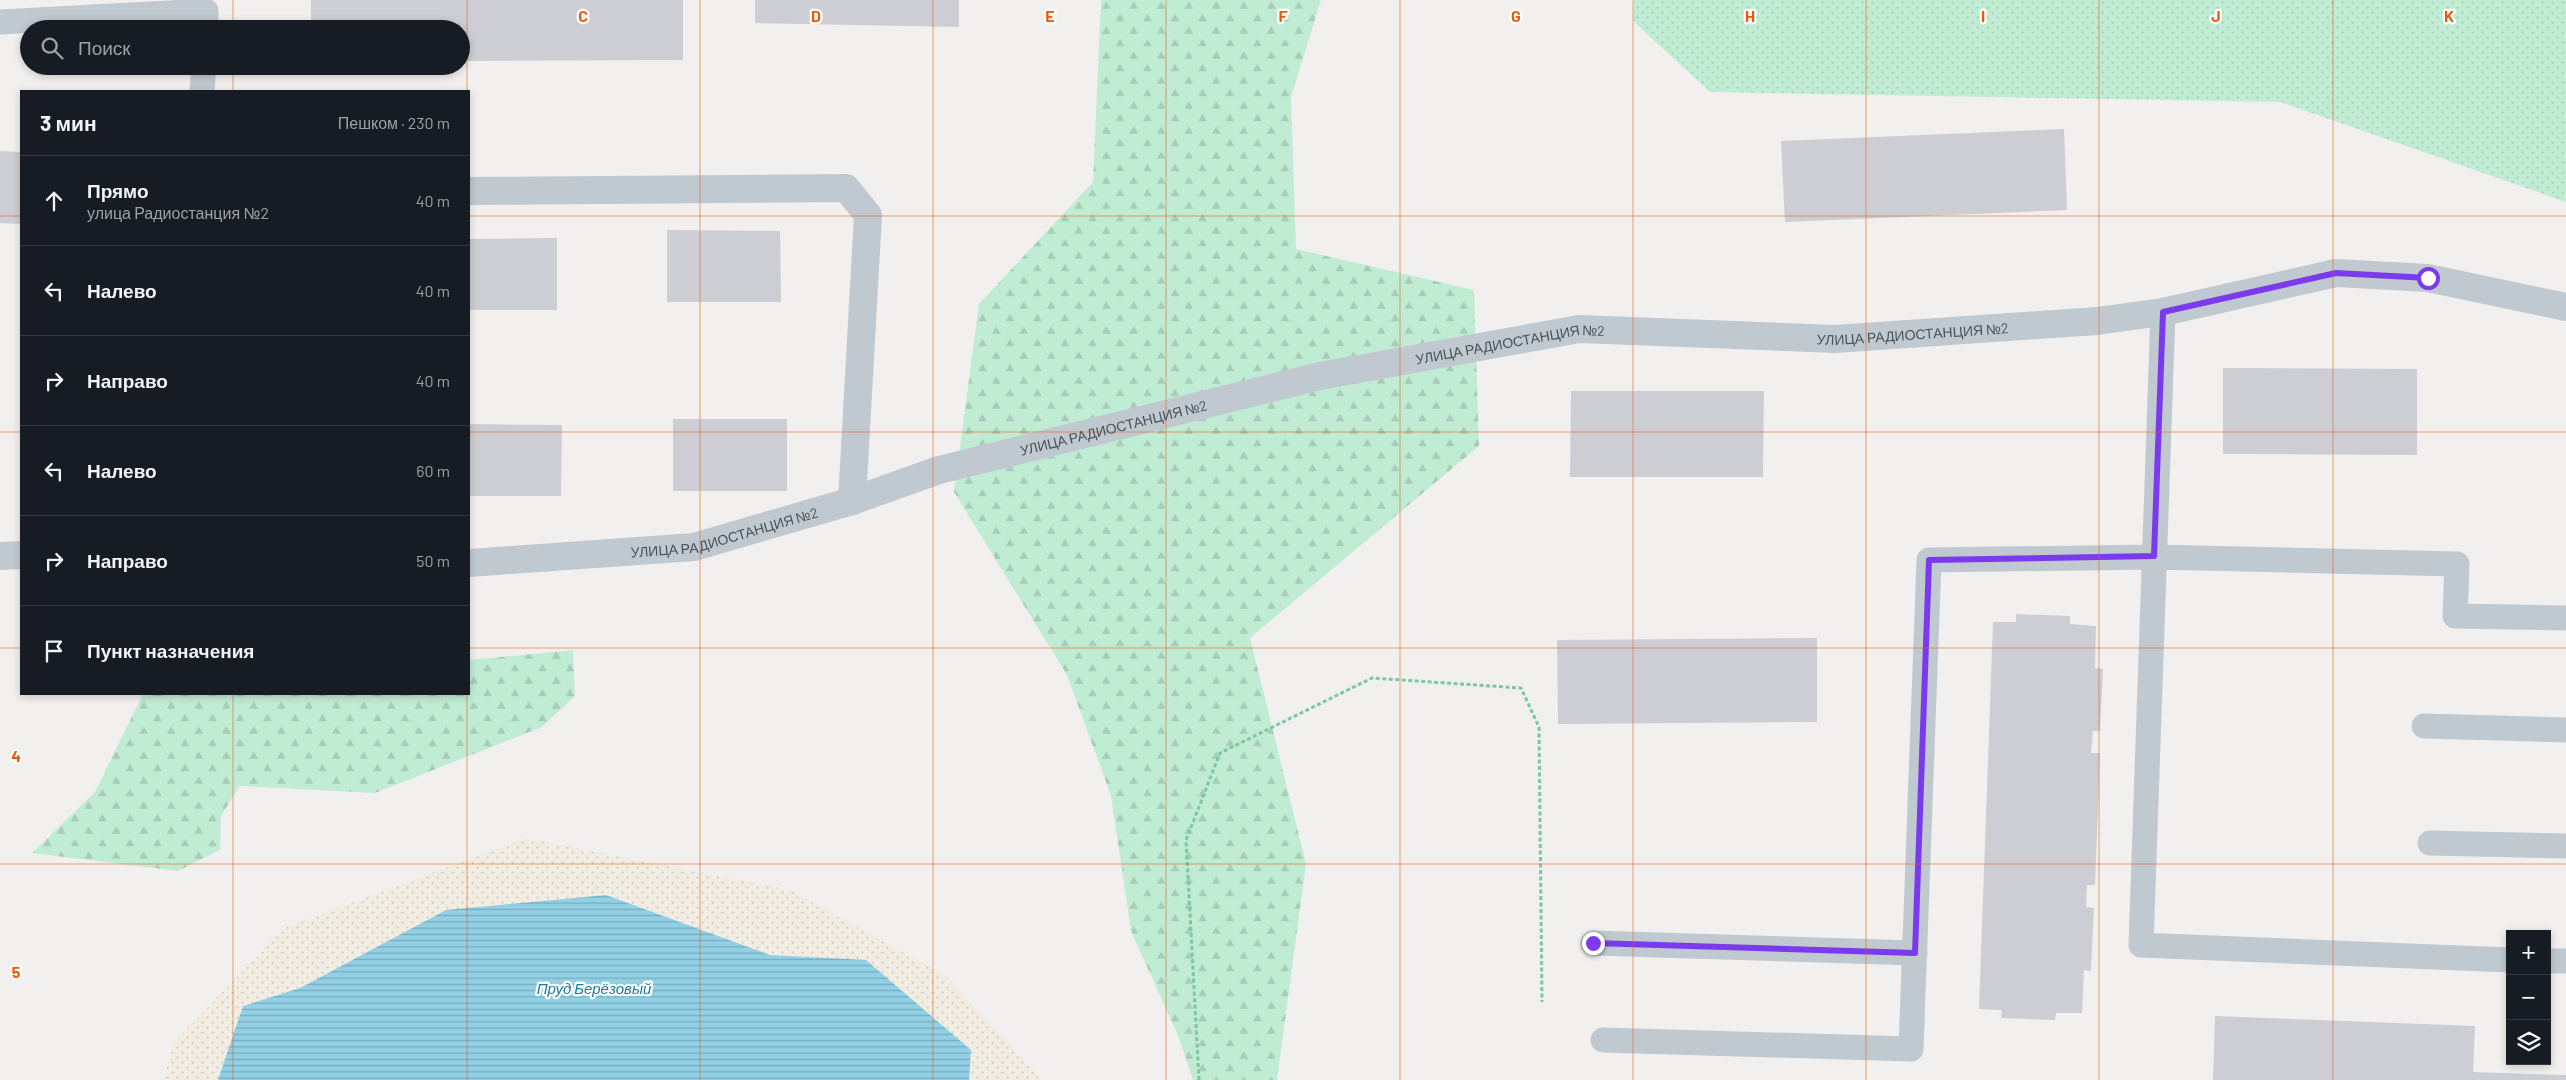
<!DOCTYPE html>
<html lang="ru">
<head>
<meta charset="utf-8">
<style>
  :root { --surface:#171b24; --page:#20242c; --text:#f1f3f6; --muted:#9ea1a6; --line:#363941 }
  body { margin:0; font-family:Barlow,sans-serif; background:var(--page); color:var(--text) }
  .controls { position:absolute; right:15px; bottom:15px; display:grid; overflow:hidden; border-radius:0px; box-shadow:0 2px 8px #0003 }
  .controls button { width:45px; height:45px; display:grid; place-items:center; padding:0; border:0; border-bottom:1px solid var(--line); background:var(--surface); color:var(--text); font:25px sans-serif }
  .stop { position:absolute; width:15px; height:15px; margin:-11px; border:4px solid #7c3aed; border-radius:50%; background:#fff }
  .stop.end { background:#7c3aed; border-color:#fff; box-shadow:0 1px 5px #0008 }
  .list { margin:0; padding:0; list-style:none }
  h2 { display:flex; justify-content:space-between; align-items:center; height:65px; margin:0; padding:0 20px; font-size:21px }
  h2 small { font-size:16px; font-weight:400; color:var(--muted) }
  .list li { display:grid; grid-template-columns:32px 1fr auto; gap:15px; align-items:center; box-sizing:border-box; height:90px; padding:0 20px; border-top:1px solid var(--line) }
  .list b { display:block; font-size:19px; white-space:nowrap }
  .list p { margin:0; font-size:16px; white-space:nowrap; color:var(--muted) }
  .list em { font-size:16px; font-style:normal; color:var(--muted) }
  .icon { flex:none; width:28px; height:28px; fill:none; stroke:currentColor; stroke-width:2; stroke-linecap:round; stroke-linejoin:round }
  .map { position:relative; flex:none; width:2566px; height:1080px; overflow:hidden }
  .search { position:absolute; background:var(--surface); box-shadow:0 2px 8px #0003; left:20px; top:20px; width:450px; height:55px; display:flex; align-items:center; gap:12px; box-sizing:border-box; padding:0 18px; border-radius:28px; color:var(--muted); font-size:19px }
  .panel { position:absolute; background:var(--surface); box-shadow:0 2px 8px #0003; left:20px; top:90px; width:450px; height:605px; border-radius:0px }
  .map>svg:first-child { display:block }
</style>
</head>
<body>
<div class="map">
<svg width="2566" height="1080" viewBox="0 0 2566 1080">
  <defs>
    <pattern id="grass-dots" width="8" height="8" patternUnits="userSpaceOnUse" patternTransform="scale(1.25)"><rect width="8" height="8" fill="#c1ecd4"/><path d="M2 2h.1M6 6h.1" fill="none" stroke="#a7ccb8" stroke-width="1.8" stroke-linecap="round"/></pattern>
    <pattern id="forest-firs" width="22" height="20" patternUnits="userSpaceOnUse" patternTransform="scale(1.25)"><rect width="22" height="20" fill="#c1ecd4"/><path d="M5 1l3.5 6h-7zM16 11l3.5 6h-7z" fill="#a7ccb8"/></pattern>
    <pattern id="sand-dots" width="8" height="8" patternUnits="userSpaceOnUse" patternTransform="scale(1.25)"><rect width="8" height="8" fill="#f2ede2"/><path d="M2 2h.1M6 6h.1" fill="none" stroke="#d1cdc4" stroke-width="1.8" stroke-linecap="round"/></pattern>
    <pattern id="water-rules" width="6" height="5" patternUnits="userSpaceOnUse" patternTransform="scale(1.25)"><rect width="6" height="5" fill="#92d0e5"/><path d="M0 2.5h6" fill="none" stroke="#79abbd"/></pattern>
  </defs>
  <rect width="100%" height="100%" fill="#f2f0ef"/>
  <!-- grass -->
  <path fill="url(#grass-dots)" d="M1634 0H2566V202L2280 102 1710 92 1633 21Z"/>
  <!-- forest -->
  <path fill="url(#forest-firs)" d="M1101 0H1321L1291 97 1296 249 1474 290 1479 446 1250 638 1306 864 1277 1080H1193L1179 1038 1131 931 1111 796 1067 675 954 492 979 304 1093 182Z
    M573 650 575 696 542 727 375 793 240 786 221 816 220 850 178 871 32 853 95 792 143 694H469V660Z"/>
  <!-- sand -->
  <path fill="url(#sand-dots)" d="M526 838 790 890 946 976 1041 1080H969L971 1050 866 961 770 955 606 895 364 955 300 988 243 1006 218 1080H164L173 1043 286 927Z"/>
  <!-- water -->
  <path fill="url(#water-rules)" d="M606 895 770 955 866 960 971 1050 969 1080H218L243 1006 300 988 446 910Z"/>
  <!-- building -->
  <path fill="#cdced4" d="M311 0H683V60L461 61V29H311Z
    M755 0H959V27L755 23Z
    M2064 129 2067 210 1785 222 1781 141Z
    M0 151 21 152V224L0 223Z
    M667 230 780 231 781 302H667Z
    M557 238V310H469V239Z
    M2223 368 2417 369V455L2223 454Z
    M1571 391H1764L1763 477H1570Z
    M673 419H787V491H673Z
    M469 424 562 425 561 496H469Z
    M2016 614 2070 616V624L2096 626 2095 668 2103 669 2100 731H2093L2091 753H2100L2095 885H2087L2086 907 2094 908 2091 971 2084 970 2082 1013H2056L2055 1020 2001 1018 2002 1010 1979 1009 1993 622H2016Z
    M1817 638V722L1558 724 1557 640Z
    M2215 1016 2475 1026 2473 1072 2566 1075V1080H2213Z"/>
  <g fill="none" stroke-linecap="round" stroke-linejoin="round">
    <!-- path -->
    <path stroke="#7cc7a6" stroke-width="3" stroke-dasharray="4 2.5" stroke-linecap="butt" d="M1199 1080 1186 840 1220 753 1372 678 1521 688 1539 727 1542 1002"/>
    <!-- service -->
    <path stroke="#c1c9d0" stroke-width="25" d="M0 22 206 11V29
      M202 91 204 66
      M2163 312 2141 945 2510 960
      M2424 726 2566 730
      M2430 843 2566 846
      M1593 943 1915 953
      M2547 961H2566
      M1603 1040 1911 1049 1929 560 2154 557 2457 564 2455 616 2566 618"/>
    <!-- minor -->
    <g stroke="#c1c9d0" stroke-width="28">
      <path d="M469 191 846 188 868 215 852 501"/>
      <path d="M0 556 21 555"/>
      <path id="s1" d="M469 563 694 547 852 501 939 470 1320 376 1579 329 1835 339 2097 321 2163 312 2336 273 2428 278 2566 307"/>
    </g>
  </g>
  <g fill="none" stroke-linecap="round" stroke-linejoin="round">
    <!-- route -->
    <path stroke="#7c3aed" stroke-width="6" d="M1593 943 1915 953 1929 560 2154 556 2163 312 2336 273 2428 278"/>
  </g>
  <!-- grid -->
  <path fill="none" stroke="#e8590c" stroke-width="1" stroke-opacity="0.55" d="M233 0V29M467 0V91M700 0V1080M933 0V1080M1166 0V1080M1400 0V1080M1633 0V1080M1866 0V1080M2099 0V1080M2333 0V1080M233 66V91M0 216H21M469 216H2566M0 432H21M469 432H2566M0 648H21M469 648H2566M233 694V1080M467 694V1080M0 864H2566"/>
  <g text-anchor="middle" dominant-baseline="central" stroke-width="4.5" stroke-linejoin="round" paint-order="stroke">
    <!-- street labels -->
    <g font-size="14" fill="#49525b" stroke="#fff">
      <text stroke="none"><textPath href="#s1" startOffset="1472">УЛИЦА РАДИОСТАНЦИЯ №2</textPath></text>
      <text stroke="none"><textPath href="#s1" startOffset="1068">УЛИЦА РАДИОСТАНЦИЯ №2</textPath></text>
      <text stroke="none"><textPath href="#s1" startOffset="662">УЛИЦА РАДИОСТАНЦИЯ №2</textPath></text>
      <text stroke="none"><textPath href="#s1" startOffset="258">УЛИЦА РАДИОСТАНЦИЯ №2</textPath></text>
    </g>
    <!-- water labels -->
    <g font-size="15" font-style="italic" fill="#177ca0" stroke="#fff">
      <text x="594" y="988">Пруд Берёзовый</text>
    </g>
  </g>
  <g font-size="16" text-anchor="middle" font-weight="bold" fill="#e8590c" stroke="#fff" stroke-width="4.5" stroke-linejoin="round" paint-order="stroke">
    <text x="583" y="22">C</text>
    <text x="816" y="22">D</text>
    <text x="1050" y="22">E</text>
    <text x="1283" y="22">F</text>
    <text x="1516" y="22">G</text>
    <text x="1750" y="22">H</text>
    <text x="1983" y="22">I</text>
    <text x="2216" y="22">J</text>
    <text x="2449" y="22">K</text>
    <text x="16" y="762">4</text>
    <text x="16" y="978">5</text>
  </g>
</svg>
<div class="controls">
<button>+</button>
<button>−</button>
<button><svg class="icon" aria-label="layers" viewBox="0 0 24 24"><path d="M12 4l9 5-9 5-9-5zM3 14l9 5 9-5"/></svg></button>
</div>
<div class="stop" style="left:2428px;top:278px"></div>
<div class="stop end" style="left:1593px;top:943px"></div>
<div class="search"><svg class="icon" aria-label="search" viewBox="0 0 24 24"><circle cx="10" cy="10" r="6"/><path d="M15 15l6 6"/></svg>Поиск</div>
<section class="panel">
<h2>3 мин<small>Пешком · 230 m</small></h2>
<ul class="list">
<li><svg class="icon" aria-label="ahead" viewBox="0 0 24 24"><path d="M12 20V5M6 11l6-6 6 6"/></svg><div><b>Прямо</b><p>улица Радиостанция №2</p></div><em>40 m</em></li>
<li><svg class="icon" aria-label="left" viewBox="0 0 24 24"><path d="M17 20v-9H6M10 6l-5 5 5 5"/></svg><div><b>Налево</b></div><em>40 m</em></li>
<li><svg class="icon" aria-label="right" viewBox="0 0 24 24"><path d="M7 20v-9h11M14 6l5 5-5 5"/></svg><div><b>Направо</b></div><em>40 m</em></li>
<li><svg class="icon" aria-label="left" viewBox="0 0 24 24"><path d="M17 20v-9H6M10 6l-5 5 5 5"/></svg><div><b>Налево</b></div><em>60 m</em></li>
<li><svg class="icon" aria-label="right" viewBox="0 0 24 24"><path d="M7 20v-9h11M14 6l5 5-5 5"/></svg><div><b>Направо</b></div><em>50 m</em></li>
<li><svg class="icon" aria-label="arrive" viewBox="0 0 24 24"><path d="M6 21V4h12l-3 4 3 4H6"/></svg><div><b>Пункт назначения</b></div></li>
</ul>
</section>
</div>
</body>
</html>
